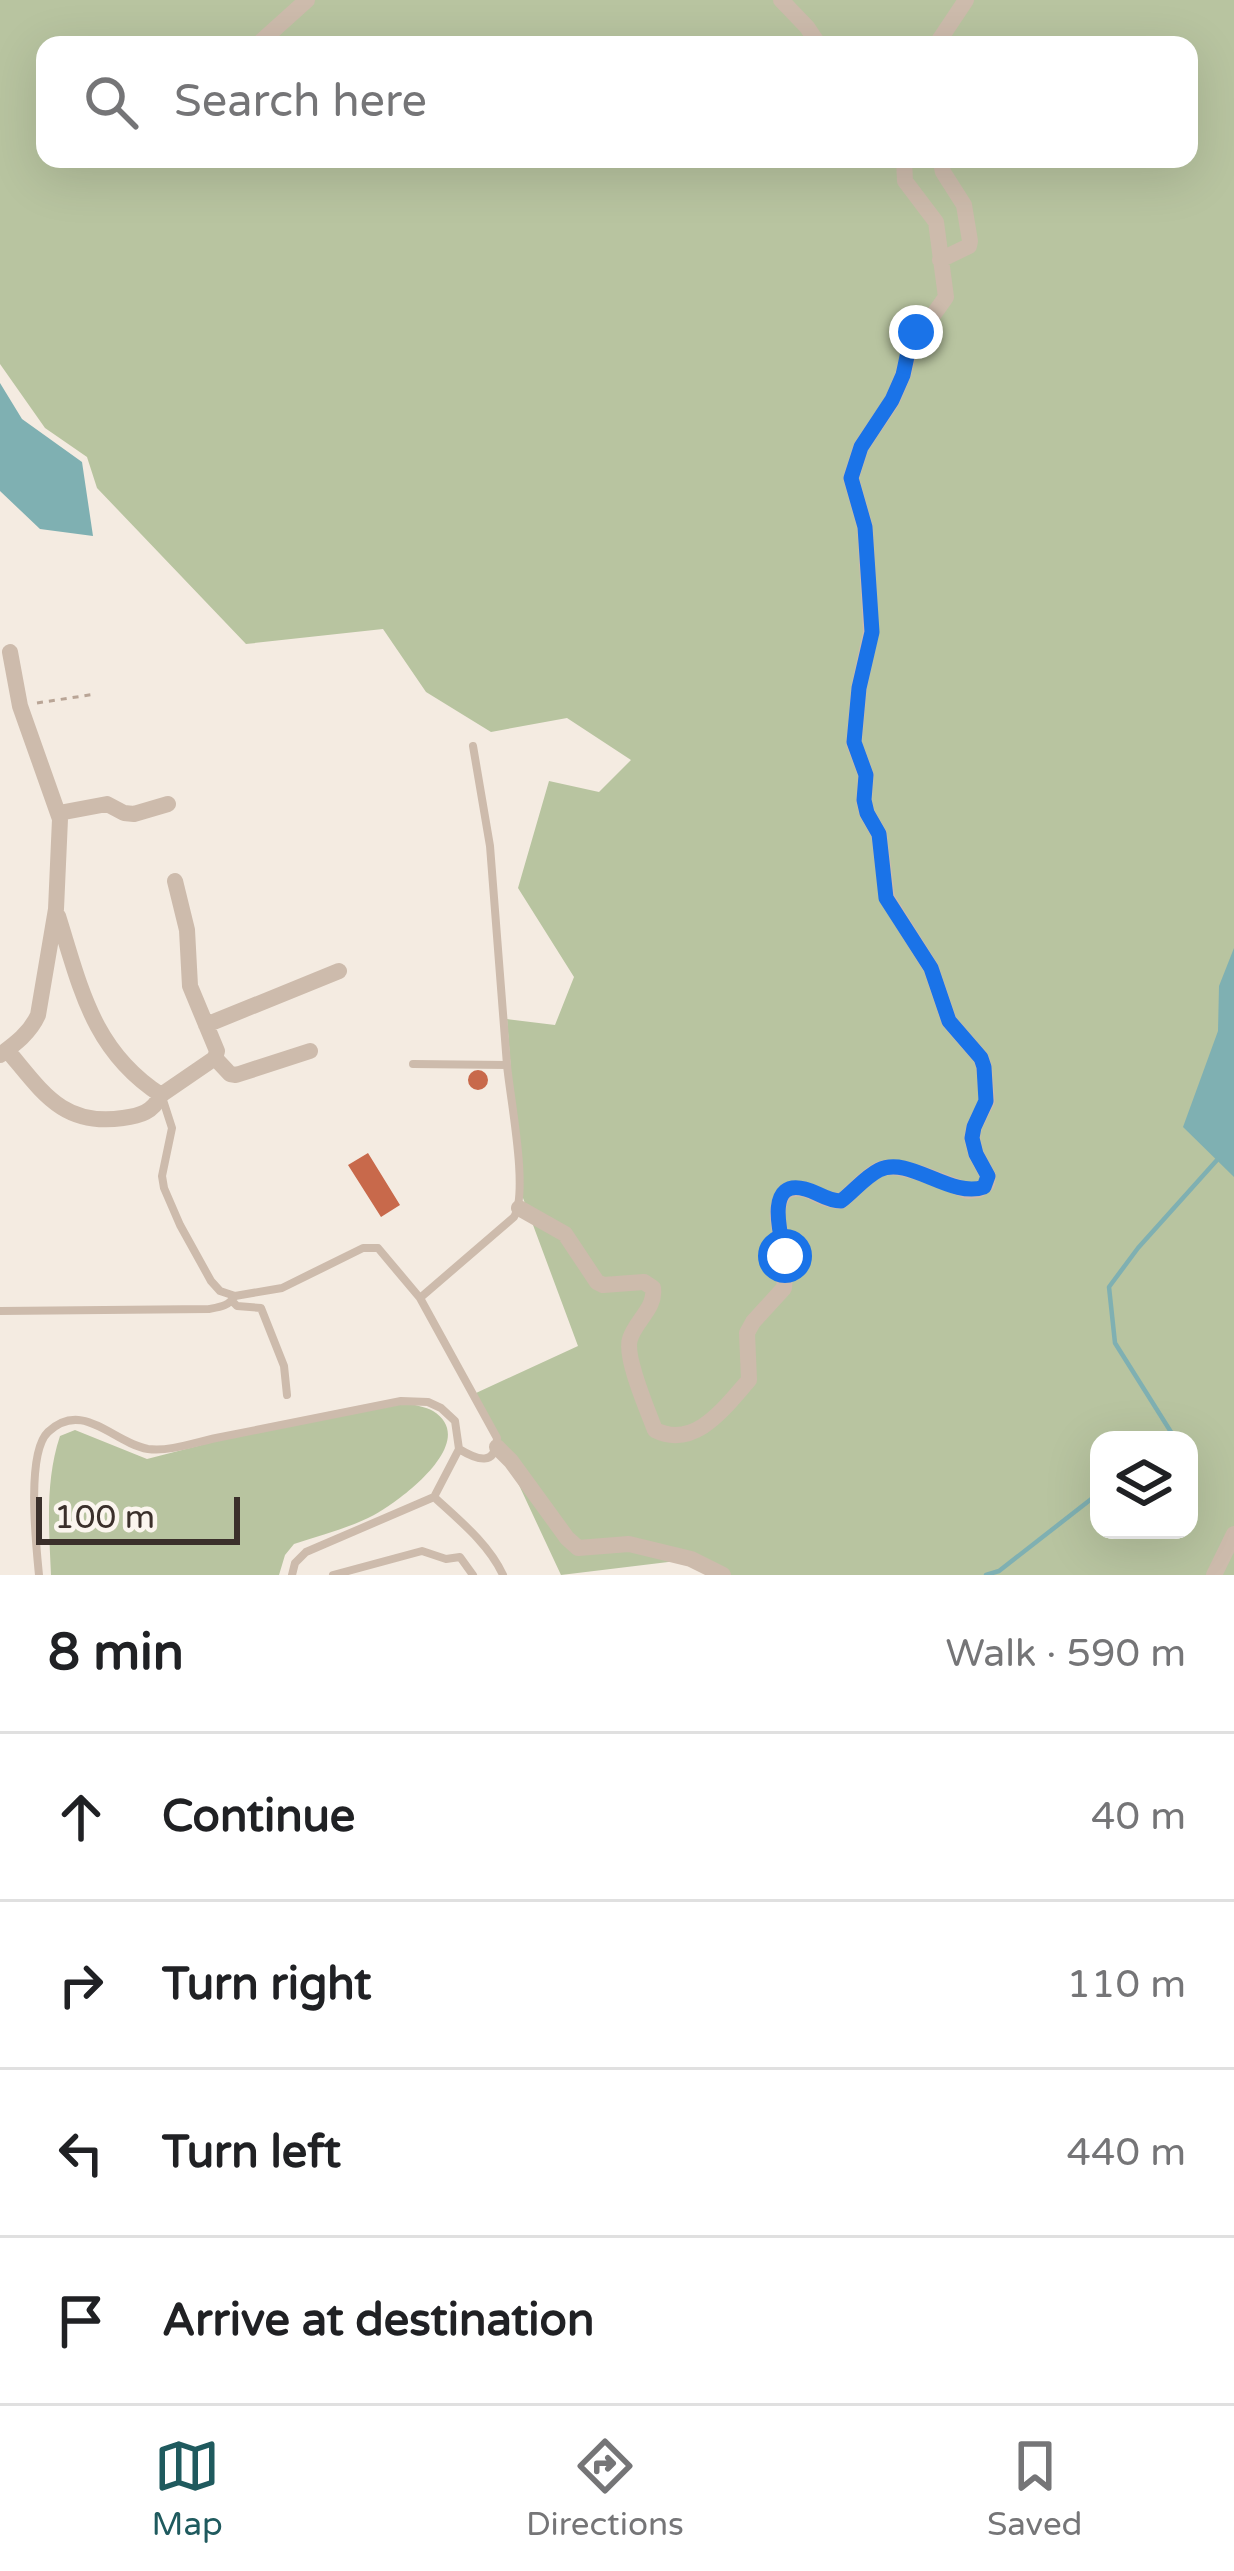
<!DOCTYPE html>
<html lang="en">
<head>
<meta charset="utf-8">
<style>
  :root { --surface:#fff; --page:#f6f6f6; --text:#202124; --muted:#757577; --line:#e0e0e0; --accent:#1f5a5e }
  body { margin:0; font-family:"Varela Round",sans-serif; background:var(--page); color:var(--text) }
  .controls { position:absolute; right:36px; bottom:36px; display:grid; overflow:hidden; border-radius:24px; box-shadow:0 12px 48px #0002 }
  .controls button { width:108px; height:108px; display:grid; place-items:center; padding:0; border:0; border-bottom:3px solid var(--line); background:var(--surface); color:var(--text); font:60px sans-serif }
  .scale { position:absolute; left:36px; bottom:30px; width:204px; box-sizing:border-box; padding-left:12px; border:6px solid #3b302b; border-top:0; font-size:33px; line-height:42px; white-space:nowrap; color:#3b302b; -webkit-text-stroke:9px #fbf5ee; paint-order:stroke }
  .stop { position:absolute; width:36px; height:36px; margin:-27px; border:9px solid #1a73e8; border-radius:50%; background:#fff }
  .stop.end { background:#1a73e8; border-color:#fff; box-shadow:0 3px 12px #0008 }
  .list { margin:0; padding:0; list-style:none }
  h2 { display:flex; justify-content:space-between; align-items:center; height:156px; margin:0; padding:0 48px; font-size:51px }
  h2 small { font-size:39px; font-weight:400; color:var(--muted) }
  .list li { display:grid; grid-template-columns:78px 1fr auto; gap:36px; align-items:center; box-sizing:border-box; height:168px; padding:0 48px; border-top:3px solid var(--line) }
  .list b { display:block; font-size:45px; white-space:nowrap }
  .list em { font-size:39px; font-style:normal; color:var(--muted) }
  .icon { flex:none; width:66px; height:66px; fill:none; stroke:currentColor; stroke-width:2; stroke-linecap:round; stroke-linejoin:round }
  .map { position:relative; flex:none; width:1234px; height:1575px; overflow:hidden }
  .search { position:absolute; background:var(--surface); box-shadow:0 12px 48px #0002; left:36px; right:36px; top:36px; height:132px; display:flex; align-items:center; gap:30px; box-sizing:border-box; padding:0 42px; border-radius:24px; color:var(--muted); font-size:45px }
  .sheet { height:828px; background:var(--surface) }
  nav { display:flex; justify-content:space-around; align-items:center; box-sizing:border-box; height:168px; border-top:3px solid var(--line); background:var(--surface); font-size:33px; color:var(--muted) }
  nav a { display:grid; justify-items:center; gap:6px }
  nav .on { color:var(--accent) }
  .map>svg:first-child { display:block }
</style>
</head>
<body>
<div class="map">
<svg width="1234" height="1575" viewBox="0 0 1234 1575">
  <rect width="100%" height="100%" fill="#f4ebe1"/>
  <!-- green -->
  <path fill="#b8c4a0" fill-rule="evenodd" d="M0 0H1234V1575H722L693 1559 561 1575 476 1393 578 1346 520 1190 507 1019 555 1025 574 977 518 888 549 781 599 792 631 760 567 718 491 732 426 692 383 629 246 644 97 488 87 457 45 428 0 364ZM45 45H1189V159H45ZM1099 1440H1189V1530H1099Z
    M406 1403C414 1405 426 1407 433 1411 481 1441 400 1501 374 1515 350 1528 320 1535 294 1544L285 1555 279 1575H51C49 1528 45 1481 60 1436L75 1430 147 1459 338 1410Z"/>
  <!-- water -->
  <path fill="#7fb0b2" d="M0 383 22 419 82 462 93 536 40 529 0 491Z
    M1234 948V1177L1183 1127 1218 1031 1219 986Z"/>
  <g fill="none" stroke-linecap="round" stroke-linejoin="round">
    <!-- stream -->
    <path stroke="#7fb0b2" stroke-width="4.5" d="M1176 1440 1115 1343 1109 1287 1138 1248 1217 1160
      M986 1575 999 1571 1099 1493"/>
  </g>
  <!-- building -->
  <path fill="#c8694b" d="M468 1080a10 10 0 1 1 20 0a10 10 0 1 1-20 0Z
    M368 1153 400 1205 381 1217 348 1165Z"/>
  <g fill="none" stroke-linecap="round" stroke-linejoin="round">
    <!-- path -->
    <path stroke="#b9a596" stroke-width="3" stroke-dasharray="6 6" stroke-linecap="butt" d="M37 703 96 694"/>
    <!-- lane -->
    <path stroke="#cdbbac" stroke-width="8" d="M473 746 490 846 507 1065
      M235 1296 282 1288 363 1248H378L420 1298 514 1217C529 1192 510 1098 507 1065L413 1064
      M420 1298 497 1438C496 1467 477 1460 459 1449
      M232 1301 237 1306 261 1308 284 1366 287 1395
      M0 1311 209 1309C220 1307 229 1306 235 1296L220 1291 211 1281 180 1225 164 1188 162 1176 172 1128 162 1097
      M434 1497C459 1520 489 1544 503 1575
      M39 1575C36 1544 26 1453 48 1432 83 1399 113 1443 148 1449 171 1452 199 1441 221 1437 281 1425 341 1413 401 1401L428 1402 441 1408 455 1421 459 1449 434 1497 306 1552 295 1563 292 1575
      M333 1575 422 1551 446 1559 460 1557 473 1575"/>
    <!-- street -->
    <path stroke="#cdbbac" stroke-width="16" d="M781 0 807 27 819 45
      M257 45 307 0
      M936 45 966 0
      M940 260 969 246 970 241 964 205 943 172 940 159
      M59 813 107 804 124 813 134 814 168 804
      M58 916C81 989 93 1051 161 1095
      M206 1025 339 971
      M7 1050C42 1091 62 1127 123 1118 140 1116 153 1112 161 1095L215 1058 217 1051 190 986 187 930 175 881
      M0 1055C15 1044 30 1033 38 1015L56 909 60 819 20 706 10 652
      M215 1058 230 1074 236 1075 310 1051
      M519 1208 565 1234 597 1282 603 1285 644 1282 653 1288C656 1308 636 1320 630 1339 624 1357 648 1411 655 1430 695 1450 725 1407 749 1380L747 1333 753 1322 784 1288C785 1278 786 1268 785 1258 783 1235 769 1211 786 1191 807 1182 820 1202 841 1201 853 1192 866 1175 880 1169 899 1161 948 1184 968 1191L978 1190 987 1184 988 1176 976 1154 972 1138 974 1127 987 1101 984 1067 981 1058 949 1021 931 968 887 898 879 834 867 813 864 801 866 775 854 743 859 688 871 632 865 527 851 478 861 447 892 401 903 375 913 335 926 325 946 297 936 222 905 181 904 159
      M497 1447 511 1461 567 1538 578 1548 629 1544 691 1559 723 1575
      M1214 1575 1234 1534"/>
  </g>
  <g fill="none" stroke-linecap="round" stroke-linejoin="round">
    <!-- route -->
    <path stroke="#1a73e8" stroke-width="15" d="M785 1256C781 1237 764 1178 805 1189 818 1192 826 1201 841 1201 853 1192 865 1177 879 1170 909 1155 951 1199 984 1187L988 1176 976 1154 972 1138 974 1127 986 1101 984 1067 981 1058 949 1021 931 968 886 898 879 834 867 813 864 800 866 775 854 742 859 688 872 632 865 527 851 478 861 447 892 400 903 375 911 338 916 332"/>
  </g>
</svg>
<div class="controls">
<button><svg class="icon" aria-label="layers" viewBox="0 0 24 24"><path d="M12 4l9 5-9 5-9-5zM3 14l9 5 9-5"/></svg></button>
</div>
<div class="scale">100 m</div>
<div class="stop" style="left:785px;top:1256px"></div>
<div class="stop end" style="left:916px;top:332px"></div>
<div class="search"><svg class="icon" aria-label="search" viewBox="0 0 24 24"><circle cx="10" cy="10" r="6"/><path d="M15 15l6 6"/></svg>Search here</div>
</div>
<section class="sheet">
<h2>8 min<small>Walk · 590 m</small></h2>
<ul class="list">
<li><svg class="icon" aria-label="ahead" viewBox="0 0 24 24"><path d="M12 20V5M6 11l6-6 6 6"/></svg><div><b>Continue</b></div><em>40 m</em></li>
<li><svg class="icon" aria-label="right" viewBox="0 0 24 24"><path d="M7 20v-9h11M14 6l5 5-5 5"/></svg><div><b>Turn right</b></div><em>110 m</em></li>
<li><svg class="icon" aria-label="left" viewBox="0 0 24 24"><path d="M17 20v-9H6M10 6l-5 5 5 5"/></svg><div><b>Turn left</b></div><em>440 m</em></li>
<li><svg class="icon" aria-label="arrive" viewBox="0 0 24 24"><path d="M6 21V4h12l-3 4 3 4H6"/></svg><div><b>Arrive at destination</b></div></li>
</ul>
</section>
<nav>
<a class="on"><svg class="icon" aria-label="map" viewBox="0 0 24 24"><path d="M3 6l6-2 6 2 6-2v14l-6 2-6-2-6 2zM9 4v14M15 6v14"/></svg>Map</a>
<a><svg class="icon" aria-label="directions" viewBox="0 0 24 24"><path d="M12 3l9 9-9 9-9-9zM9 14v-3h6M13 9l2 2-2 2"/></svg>Directions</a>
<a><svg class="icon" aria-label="saved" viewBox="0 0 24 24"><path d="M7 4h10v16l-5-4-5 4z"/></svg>Saved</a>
</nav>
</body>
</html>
